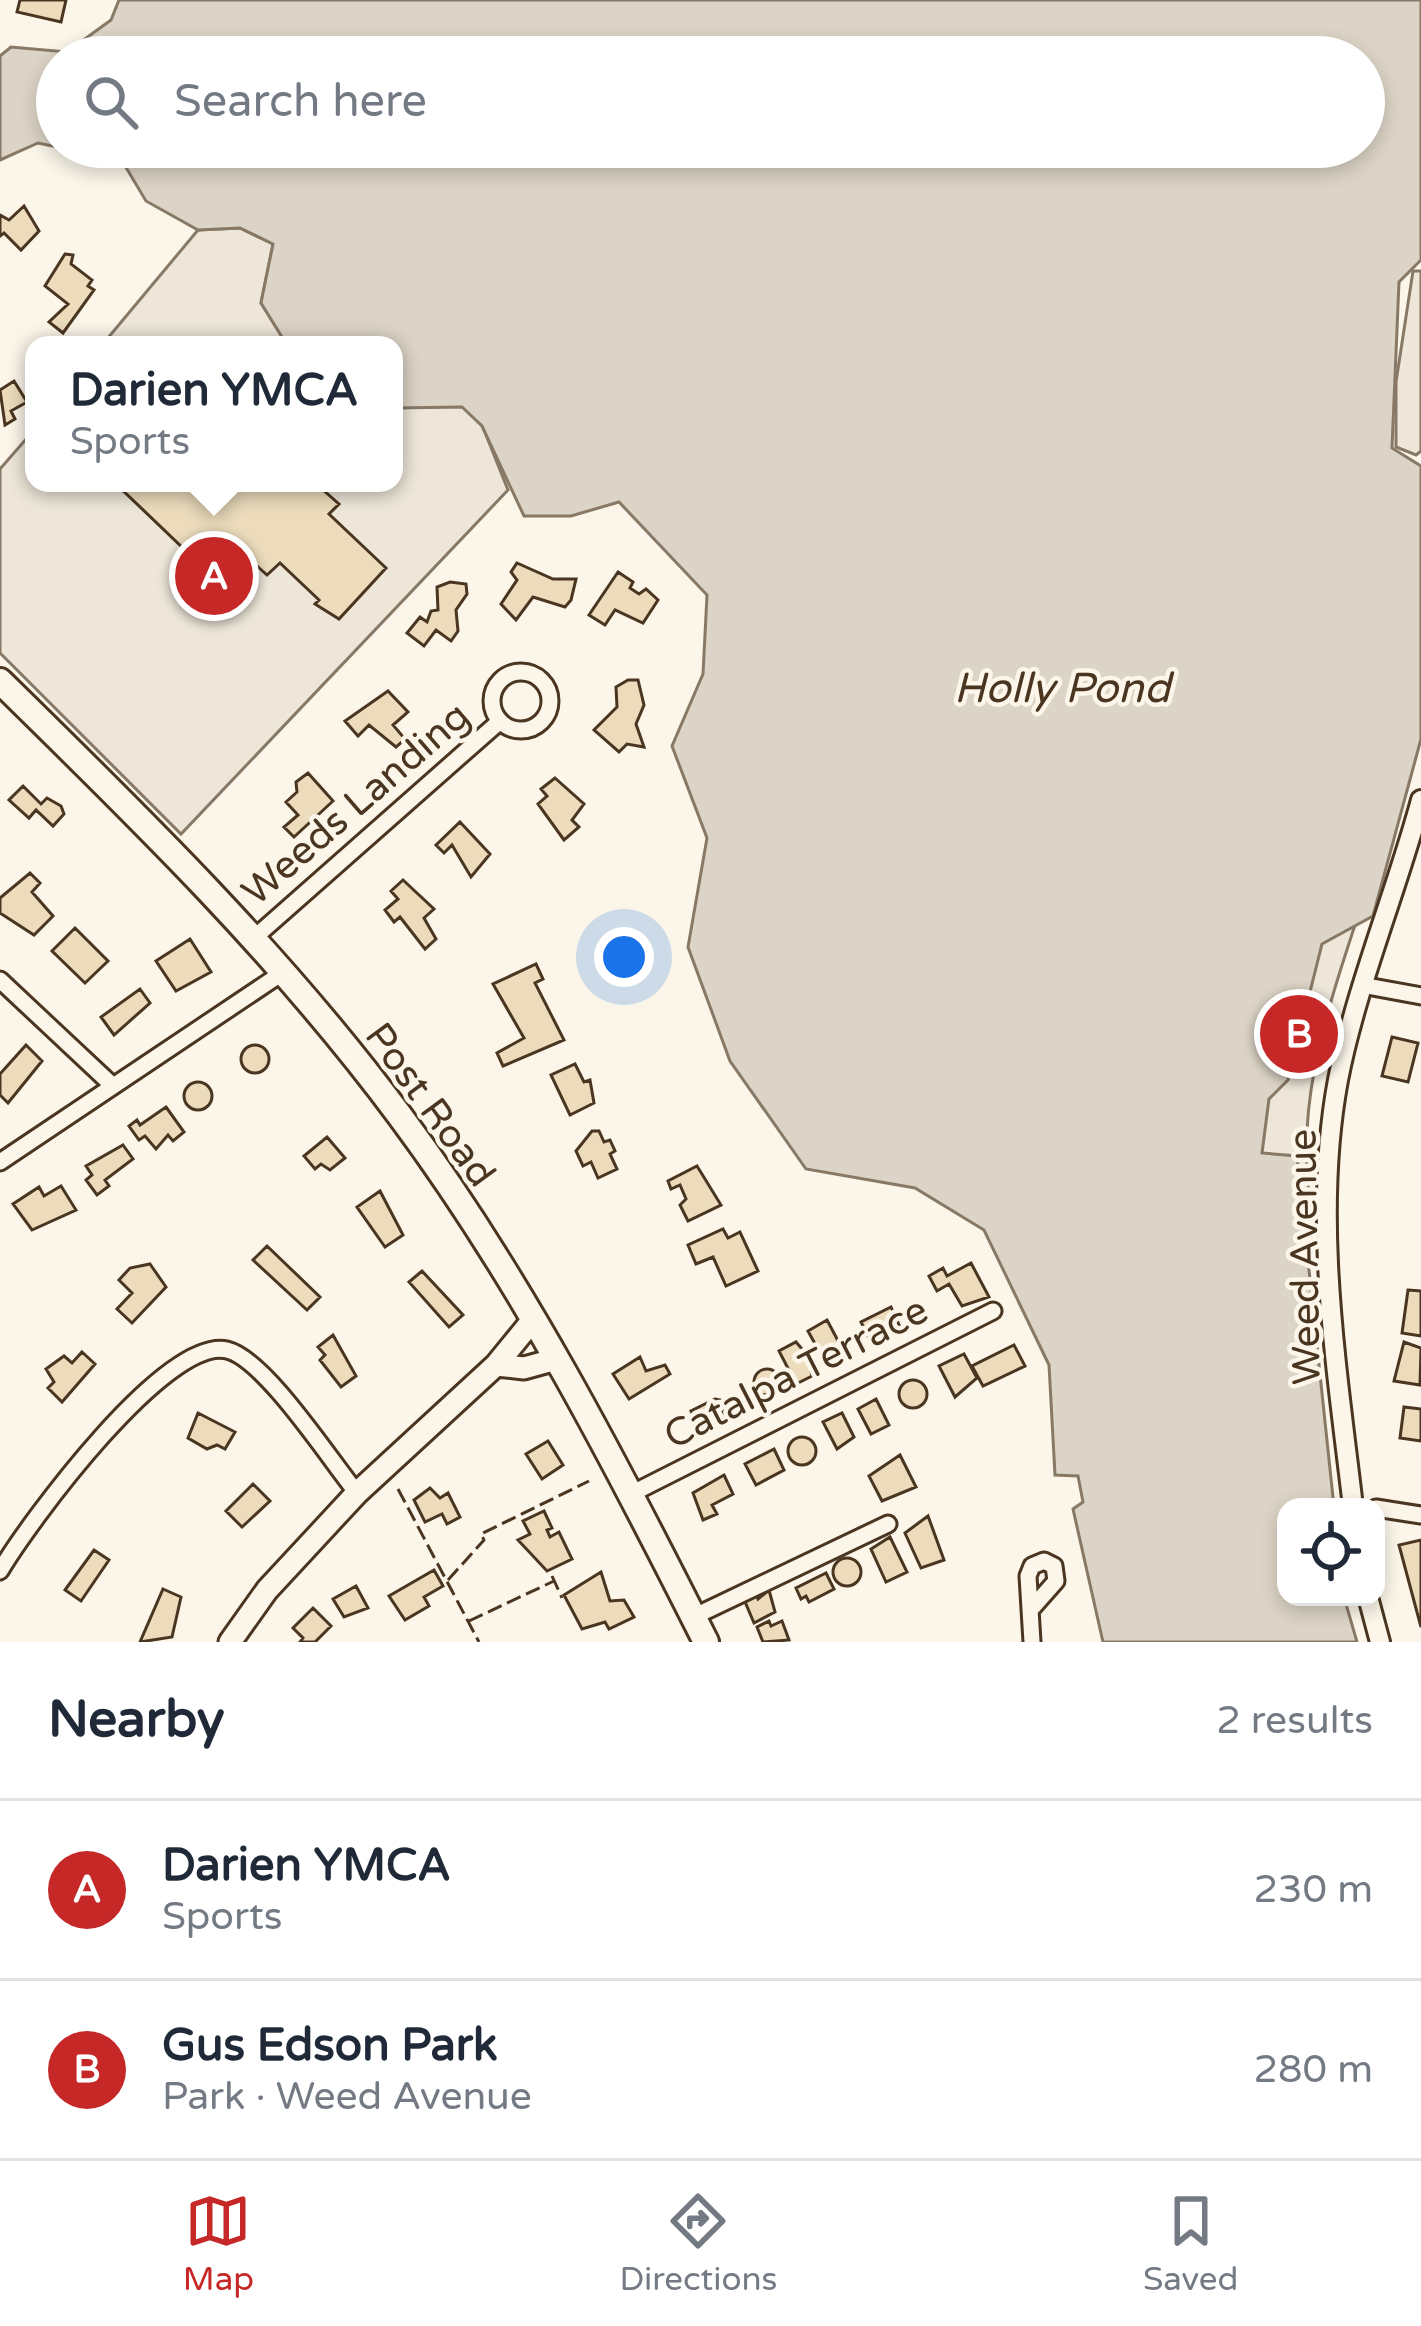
<!DOCTYPE html>
<html lang="en">
<head>
<meta charset="utf-8">
<style>
  :root { --surface:#fff; --page:#f2f2f3; --text:#1f2937; --muted:#747a83; --line:#e0e1e3; --accent:#c62828 }
  body { margin:0; font-family:"Varela Round",sans-serif; background:var(--page); color:var(--text) }
  .controls { position:absolute; right:36px; bottom:36px; display:grid; overflow:hidden; border-radius:24px; box-shadow:0 6px 18px #0003 }
  .controls button { width:108px; height:108px; display:grid; place-items:center; padding:0; border:0; border-bottom:3px solid var(--line); background:var(--surface); color:var(--text); font:60px sans-serif }
  .you { position:absolute; left:624px; top:957px; width:42px; height:42px; margin:-30px; border:9px solid #fff; border-radius:50%; background:#1a73e8; box-shadow:0 0 0 18px #1a73e833 }
  .badge { display:grid; place-items:center; width:78px; height:78px; border-radius:50%; background:var(--accent); color:#fff; font-size:39px; font-weight:700 }
  .pin { position:absolute; translate:-50% -50%; border:6px solid #fff; box-shadow:0 3px 12px #0006 }
  .popup { position:absolute; left:25px; top:336px; width:378px; height:156px; box-sizing:border-box; display:grid; place-content:center; border-radius:24px; background:var(--surface); filter:drop-shadow(0 3px 9px #0005); font-size:39px; white-space:nowrap; color:var(--muted) }
  .popup b { font-size:45px; color:var(--text) }
  .popup::after { content:''; position:absolute; left:50%; top:100%; margin-left:-24px; border:24px solid transparent; border-top-color:var(--surface) }
  .list { margin:0; padding:0; list-style:none }
  h2 { display:flex; justify-content:space-between; align-items:center; height:156px; margin:0; padding:0 48px; font-size:51px }
  h2 small { font-size:39px; font-weight:400; color:var(--muted) }
  .list li { display:grid; grid-template-columns:78px 1fr auto; gap:36px; align-items:center; box-sizing:border-box; height:180px; padding:0 48px; border-top:3px solid var(--line) }
  .list b { display:block; font-size:45px; white-space:nowrap }
  .list p { margin:0; font-size:39px; white-space:nowrap; color:var(--muted) }
  .list em { font-size:39px; font-style:normal; color:var(--muted) }
  .icon { flex:none; width:66px; height:66px; fill:none; stroke:currentColor; stroke-width:2; stroke-linecap:round; stroke-linejoin:round }
  .map { position:relative; flex:none; width:1421px; height:1642px; overflow:hidden }
  .search { position:absolute; background:var(--surface); box-shadow:0 6px 18px #0003; left:36px; right:36px; top:36px; height:132px; display:flex; align-items:center; gap:30px; box-sizing:border-box; padding:0 42px; border-radius:66px; color:var(--muted); font-size:45px }
  .sheet { height:516px; background:var(--surface) }
  nav { display:flex; justify-content:space-around; align-items:center; box-sizing:border-box; height:168px; border-top:3px solid var(--line); background:var(--surface); font-size:33px; color:var(--muted) }
  nav a { display:grid; justify-items:center; gap:6px }
  nav .on { color:var(--accent) }
  .map>svg:first-child { display:block }
</style>
</head>
<body>
<div class="map">
<svg width="1421" height="1642" viewBox="0 0 1421 1642">
  <rect width="100%" height="100%" fill="#fbf6e9"/>
  <!-- green -->
  <path fill="#ede6d9" stroke="#887966" stroke-width="3" d="M240 228 273 244 261 303 287 345H102L198 230Z
    M1413 271H1421V451L1416 455 1396 447V382Z
    M462 406 482 425 508 490 181 834 0 653V469L34 430V483H394V408Z
    M1369 882C1335 989 1289 1103 1313 1216L1264 1182 1246 1086 1291 960Z"/>
  <!-- water -->
  <path fill="#dcd4c6" stroke="#887966" stroke-width="3" d="M119 0H1421V260L1399 282 1392 448 1421 466V739L1373 916 1322 944 1288 1080 1269 1099 1262 1153 1297 1156 1334 1507H1286V1597H1344L1357 1642H1103L1073 1509 1083 1502 1078 1476 1055 1475 1049 1365 984 1230 915 1188 806 1169 730 1061 688 947 707 838 672 746 703 674 707 595 619 502 571 516H524L482 426 462 407 394 408V345H287L261 303 273 244 240 228 198 230 146 201 121 159 59 147H1364V57H57V147L38 143 0 160V56L11 47 67 52 111 20Z"/>
  <!-- building -->
  <path fill="#ecdcbc" stroke="#4a3520" stroke-width="3" d="M20 0H66L61 22 17 12Z
    M24 206 39 231 21 250 4 233 0 236V215L9 220Z
    M65 254 73 255 71 264 92 280 88 286 94 290 63 333 49 322 68 304 45 286Z
    M14 381 27 402 11 411 15 419 5 425 0 390Z
    M115 483H328L322 489 339 504 329 514 386 568 339 619 315 604 319 600 280 563 267 575 257 566 231 594Z
    M517 563 553 579H576L571 600 565 607 533 597 516 620 501 604 517 580 511 572Z
    M618 572 633 582 630 588 639 594 646 589 658 600 643 623 615 610 605 625 589 615Z
    M450 582 466 584 467 594 456 610 458 631 451 641 436 630 424 646 407 633 420 617 427 622 431 611 438 610 437 587Z
    M628 680H638L644 705 636 724 644 747 627 744 619 752 594 730 617 707 616 687Z
    M388 691 408 712 393 725 405 739 396 747 369 725 358 736 345 721Z
    M308 773 333 801 294 837 284 827 298 815 286 802 297 792 296 782Z
    M555 778 584 804 572 820 579 827 564 840 538 804 547 796 541 789Z
    M23 786 41 804 47 798 61 806 64 814 53 826 36 810 29 818 9 800Z
    M460 822 490 854 471 877 452 845 444 853 436 845Z
    M30 873 40 883 32 892 53 916 34 935 0 913V898Z
    M403 880 434 909 424 918 436 939 425 949 400 917 394 922 385 910 398 899 391 891Z
    M75 928 108 961 85 983 52 951Z
    M190 939 211 972 176 991 156 961Z
    M536 964 543 979 535 983 564 1040 503 1066 497 1053 524 1038 493 984Z
    M140 989 150 1003 114 1035 101 1017Z
    M1392 1037 1418 1043 1408 1082 1382 1076Z
    M26 1045 42 1061 8 1103 0 1095V1074Z
    M241 1059a14 14 0 1 1 28 0a14 14 0 1 1-28 0Z
    M575 1064 584 1082 590 1080 594 1103 570 1115 551 1075Z
    M184 1096a14 14 0 1 1 28 0a14 14 0 1 1-28 0Z
    M166 1107 184 1132 173 1141 168 1135 156 1149 145 1136 139 1140 129 1126 137 1120 140 1125Z
    M592 1131H599L604 1142 610 1140 615 1151 610 1154 617 1169 598 1178 591 1162 583 1166 576 1151Z
    M327 1137 345 1158 330 1170 321 1164 315 1169 304 1156Z
    M123 1145 133 1159 105 1180 109 1186 97 1195 86 1180 92 1175 86 1166Z
    M697 1166 721 1205 688 1221 680 1205 686 1199 680 1185 671 1189 668 1181Z
    M61 1186 76 1210 32 1230 13 1204 39 1187 44 1196Z
    M380 1191 403 1235 385 1247 357 1207Z
    M723 1229 728 1238 740 1232 758 1271 726 1286 713 1257 696 1264 688 1245Z
    M267 1246 320 1297 307 1310 253 1260Z
    M971 1263 989 1297 962 1306 949 1284 937 1291 929 1276 943 1268 947 1276Z
    M150 1264 166 1287 132 1323 117 1309 132 1293 119 1280 130 1268Z
    M422 1271 463 1315 449 1327 409 1282Z
    M1408 1290 1421 1291V1336L1402 1333Z
    M891 1307 900 1327 870 1341 861 1322Z
    M827 1320 844 1352 825 1362 808 1331Z
    M333 1335 356 1376 341 1387 320 1360 325 1355 318 1347Z
    M796 1342 808 1356 812 1376 796 1384 779 1351Z
    M1404 1342 1421 1348 1420 1385 1394 1381Z
    M1014 1345 1025 1366 983 1386 972 1366Z
    M82 1352 95 1364 62 1402 48 1388 54 1382 46 1369 64 1356 72 1363Z
    M964 1354 977 1378 955 1397 939 1366Z
    M640 1357 646 1371 665 1365 670 1374 629 1399 613 1374Z
    M754 1382a13 13 0 1 1 26 0a13 13 0 1 1-26 0Z
    M899 1394a14 14 0 1 1 28 0a14 14 0 1 1-28 0Z
    M715 1399 720 1400 724 1417 700 1429 691 1411Z
    M876 1399 889 1425 871 1434 858 1409Z
    M1404 1407 1421 1409V1441L1400 1438Z
    M198 1413 235 1432 225 1449 217 1445 207 1449 188 1438Z
    M842 1413 854 1437 837 1449 823 1422Z
    M788 1451a14 14 0 1 1 28 0a14 14 0 1 1-28 0Z
    M548 1441 563 1465 542 1479 526 1454Z
    M774 1449 784 1470 756 1485 745 1464Z
    M900 1455 916 1487 882 1501 869 1476Z
    M724 1475 733 1494 712 1505 717 1514 703 1520 693 1493Z
    M253 1484 270 1501 242 1527 226 1511Z
    M430 1488 440 1498 448 1493 460 1517 447 1524 442 1514 425 1522 414 1500Z
    M544 1511 552 1528 547 1530 550 1537 559 1532 572 1559 547 1571 518 1540 530 1534 523 1521Z
    M928 1516 944 1560 921 1568 905 1533Z
    M890 1537 907 1572 886 1582 871 1549Z
    M1421 1540V1627L1399 1545Z
    M94 1550 109 1560 81 1601 65 1590Z
    M833 1572a14 14 0 1 1 28 0a14 14 0 1 1-28 0Z
    M434 1570 443 1586 424 1597 429 1606 405 1620 389 1596Z
    M601 1572 610 1601 624 1600 634 1617 609 1629 605 1622 582 1629 564 1595Z
    M826 1573 834 1589 809 1602 806 1596 801 1599 796 1588Z
    M356 1586 368 1608 344 1617 333 1599Z
    M163 1589 181 1597 172 1637 140 1642Z
    M769 1590 775 1612 754 1623 743 1597 755 1592 758 1599Z
    M313 1608 331 1626 315 1642H300L303 1638 293 1628Z
    M769 1621 771 1626 782 1621 789 1640 763 1642 757 1627Z"/>
  <g fill="none" stroke-linecap="round" stroke-linejoin="round">
    <!-- minor casing -->
    <g stroke="#4a3520" stroke-width="21">
      <path id="minor" d="M492 701a29 29 0 1 1 58 0a29 29 0 1 1-58 0Z
        M255 937 500 721
        M0 980 112 1085
        M1367 986 1421 996
        M0 1162 285 971
        M629 1495 993 1311
        M1376 1508 1421 1515
        M0 1571C29 1522 166 1336 227 1350 265 1359 330 1460 357 1493
        M693 1617 888 1524
        M1032 1642 1028 1576 1032 1566 1044 1561 1054 1566 1056 1581 1033 1607"/>
    </g>
    <!-- tertiary casing -->
    <g stroke="#4a3520" stroke-width="24">
      <path id="tertiary" d="M1353 1507C1337 1369 1312 1219 1338 1080 1356 987 1396 893 1421 800
        M1368 1597 1380 1642"/>
    </g>
    <!-- secondary casing -->
    <g stroke="#4a3520" stroke-width="27">
      <path id="secondary" d="M496 1365 524 1368 553 1360
        M230 1642 267 1590 357 1493 496 1365 532 1321"/>
    </g>
    <!-- primary casing -->
    <g stroke="#4a3520" stroke-width="30">
      <path id="primary" d="M0 681C141 819 282 957 400 1116 520 1277 616 1463 706 1642"/>
    </g>
    <!-- minor -->
    <use href="#minor" stroke="#fbf6e9" stroke-width="15"/>
    <!-- tertiary -->
    <use href="#tertiary" stroke="#fbf6e9" stroke-width="18"/>
    <!-- secondary -->
    <use href="#secondary" stroke="#fbf6e9" stroke-width="21"/>
    <!-- primary -->
    <use href="#primary" stroke="#fbf6e9" stroke-width="24"/>
    <!-- fence -->
    <path stroke="#4a3520" stroke-width="3" stroke-dasharray="15 6" stroke-linecap="butt" d="M398 1489 479 1642
      M552 1576 562 1598
      M448 1580 484 1540 481 1534 589 1481
      M469 1621 554 1581"/>
  </g>
  <g text-anchor="middle" dominant-baseline="central" stroke-width="9" stroke-linejoin="round" paint-order="stroke">
    <!-- street labels -->
    <g font-size="39" fill="#4a3520" stroke="#fbf6e9">
      <text transform="translate(356 804) rotate(-41)">Weeds Landing</text>
      <text transform="translate(430 1105) rotate(54)">Post Road</text>
      <text transform="translate(1305 1257) rotate(-91)">Weed Avenue</text>
      <text transform="translate(796 1373) rotate(-27)">Catalpa Terrace</text>
    </g>
    <!-- water labels -->
    <g font-size="42" font-style="italic" fill="#4a3520" stroke="#fbf6e9">
      <text x="1062" y="688">Holly Pond</text>
    </g>
  </g>
</svg>
<div class="controls">
<button><svg class="icon" aria-label="locate" viewBox="0 0 24 24"><circle cx="12" cy="12" r="6"/><path d="M12 2v4M12 18v4M2 12h4M18 12h4"/></svg></button>
</div>
<div class="you"></div>
<div class="pin badge" style="left:214px;top:576px">A</div>
<div class="popup"><b>Darien YMCA</b>Sports</div>
<div class="pin badge" style="left:1299px;top:1034px">B</div>
<div class="search"><svg class="icon" aria-label="search" viewBox="0 0 24 24"><circle cx="10" cy="10" r="6"/><path d="M15 15l6 6"/></svg>Search here</div>
</div>
<section class="sheet">
<h2>Nearby<small>2 results</small></h2>
<ul class="list">
<li><span class="badge">A</span><div><b>Darien YMCA</b><p>Sports</p></div><em>230 m</em></li>
<li><span class="badge">B</span><div><b>Gus Edson Park</b><p>Park · Weed Avenue</p></div><em>280 m</em></li>
</ul>
</section>
<nav>
<a class="on"><svg class="icon" aria-label="map" viewBox="0 0 24 24"><path d="M3 6l6-2 6 2 6-2v14l-6 2-6-2-6 2zM9 4v14M15 6v14"/></svg>Map</a>
<a><svg class="icon" aria-label="directions" viewBox="0 0 24 24"><path d="M12 3l9 9-9 9-9-9zM9 14v-3h6M13 9l2 2-2 2"/></svg>Directions</a>
<a><svg class="icon" aria-label="saved" viewBox="0 0 24 24"><path d="M7 4h10v16l-5-4-5 4z"/></svg>Saved</a>
</nav>
</body>
</html>
